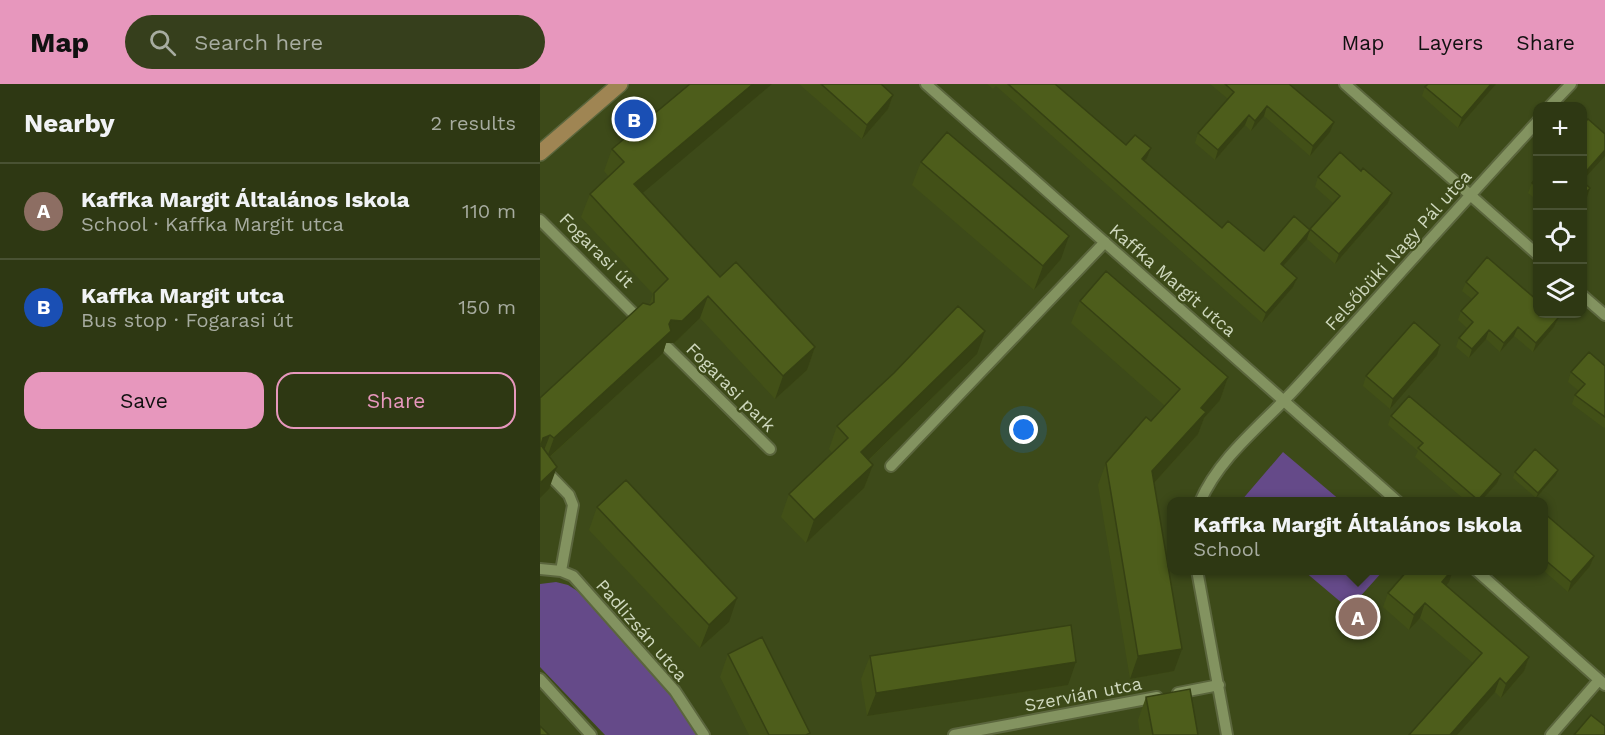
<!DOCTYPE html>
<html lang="en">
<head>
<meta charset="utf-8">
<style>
  :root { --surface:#2e3813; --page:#363f1c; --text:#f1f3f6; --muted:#a7aca0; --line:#495233; --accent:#e797bd }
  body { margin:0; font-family:"Work Sans",sans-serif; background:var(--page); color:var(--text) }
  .controls { position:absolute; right:18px; top:18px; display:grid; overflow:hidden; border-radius:12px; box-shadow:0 2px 4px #0004 }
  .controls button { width:54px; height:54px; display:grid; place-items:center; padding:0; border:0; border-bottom:2px solid var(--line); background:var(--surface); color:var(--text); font:30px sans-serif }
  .you { position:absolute; left:484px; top:346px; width:21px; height:21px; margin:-15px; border:4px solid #fff; border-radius:50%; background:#1a73e8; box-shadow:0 0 0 9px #1a73e833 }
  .badge { display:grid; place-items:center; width:39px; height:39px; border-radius:50%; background:var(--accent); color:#fff; font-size:20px; font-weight:700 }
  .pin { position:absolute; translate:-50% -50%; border:3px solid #fff; box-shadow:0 2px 6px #0006 }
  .popup { position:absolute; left:627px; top:413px; width:381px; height:78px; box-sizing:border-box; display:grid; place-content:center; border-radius:12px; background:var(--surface); filter:drop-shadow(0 2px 4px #0005); font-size:20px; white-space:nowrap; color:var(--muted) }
  .popup b { font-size:22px; color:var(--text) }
  .popup::after { content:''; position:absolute; left:50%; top:100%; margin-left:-12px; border:12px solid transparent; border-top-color:var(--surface) }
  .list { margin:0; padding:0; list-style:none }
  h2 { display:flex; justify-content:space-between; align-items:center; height:78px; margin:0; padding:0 24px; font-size:26px }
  h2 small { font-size:20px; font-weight:400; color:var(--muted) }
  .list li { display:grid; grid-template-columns:39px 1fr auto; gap:18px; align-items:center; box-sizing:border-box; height:96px; padding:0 24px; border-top:2px solid var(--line) }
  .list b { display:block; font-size:22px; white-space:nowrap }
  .list p { margin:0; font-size:20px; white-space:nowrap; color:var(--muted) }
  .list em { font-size:20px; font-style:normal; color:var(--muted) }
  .actions { display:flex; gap:12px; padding:18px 24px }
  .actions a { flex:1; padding:14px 0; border:2px solid var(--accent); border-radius:18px; text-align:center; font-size:21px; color:var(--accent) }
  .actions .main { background:var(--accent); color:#111 }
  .icon { flex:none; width:33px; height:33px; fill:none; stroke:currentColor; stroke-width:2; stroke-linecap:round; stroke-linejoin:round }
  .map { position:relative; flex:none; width:1065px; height:651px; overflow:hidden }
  header { display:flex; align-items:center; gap:36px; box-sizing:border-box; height:84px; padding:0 30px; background:var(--accent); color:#111 }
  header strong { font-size:28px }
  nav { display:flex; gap:33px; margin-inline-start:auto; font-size:21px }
  .search { width:420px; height:54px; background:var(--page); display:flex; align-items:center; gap:15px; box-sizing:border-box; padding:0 21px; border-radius:33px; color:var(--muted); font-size:22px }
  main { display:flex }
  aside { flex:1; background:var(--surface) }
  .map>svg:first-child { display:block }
</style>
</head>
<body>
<header>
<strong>Map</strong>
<div class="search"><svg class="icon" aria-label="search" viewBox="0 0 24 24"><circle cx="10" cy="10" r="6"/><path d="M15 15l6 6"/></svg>Search here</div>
<nav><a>Map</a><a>Layers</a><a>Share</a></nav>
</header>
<main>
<aside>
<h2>Nearby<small>2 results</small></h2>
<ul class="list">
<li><span class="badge" style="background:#8d6e63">A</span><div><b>Kaffka Margit Általános Iskola</b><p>School · Kaffka Margit utca</p></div><em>110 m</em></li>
<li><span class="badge" style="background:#1a4fb4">B</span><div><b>Kaffka Margit utca</b><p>Bus stop · Fogarasi út</p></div><em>150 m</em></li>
</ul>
<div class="actions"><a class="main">Save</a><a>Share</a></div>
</aside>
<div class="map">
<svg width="1065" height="651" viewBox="0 0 1065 651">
  <rect width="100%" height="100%" fill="#3d4a19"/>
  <!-- green -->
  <path fill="#654a89" d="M743 368 801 417H701Z
    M764 487H843L809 525Z
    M16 498 28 501 39 508 111 584 161 651H65L0 583V500Z"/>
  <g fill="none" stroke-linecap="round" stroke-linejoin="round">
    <!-- minor casing -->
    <g stroke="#5b663d" stroke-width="14">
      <path id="minor" d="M386 0 858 418
        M805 0 998 171
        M1010 22 1031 0
        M0 136 100 236
        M1042 211 1065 231
        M128 264 230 365
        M0 381 29 411 33 421 21 487
        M351 382 565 158
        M660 418C680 372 723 340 756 304 837 215 917 125 998 37
        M0 485 21 487 33 492 135 607 164 651
        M657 486 687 651
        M936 486 1065 601
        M0 595 51 651
        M638 609 679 601
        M414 651 617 613
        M1011 651 1059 596"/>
    </g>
    <!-- major casing -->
    <g stroke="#5b663d" stroke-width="18">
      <path id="major" d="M0 69 80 0"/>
    </g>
    <!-- minor -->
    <use href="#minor" stroke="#839360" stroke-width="10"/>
    <!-- major -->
    <use href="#major" stroke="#9f8553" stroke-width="15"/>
  </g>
  <!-- wall -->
  <path fill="#425017" d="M150 0H232L102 109 180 193 275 263 267 286 235 315 160 234 134 259H126L123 269 10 373 9 405 0 414V314L109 221 113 210 41 133 50 110 69 93 64 87 72 65Z
    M259 0H341L353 11 348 25 322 55Z
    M447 0H515L586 61 611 64 607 74 605 77 682 144 724 167 770 146 793 119 775 103 778 93 821 87 852 109 848 119 795 180 767 155 743 182 757 194 753 203 722 239 456 2 453 5Z
    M670 0H749L794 38 790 48 770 72 724 32 711 47 705 41 675 76 655 59 658 49 688 15Z
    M956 0 918 44 882 12 885 3Z
    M381 78 521 175 494 206 372 101Z
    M998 92V117L988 109 992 99Z
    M926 198 1018 234 1014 243 993 268 974 252 960 268 946 255 929 274 916 263 919 254 927 244 918 236 921 227 932 215 922 207Z
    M540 217 688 293 680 316 664 334 658 350 614 399 634 587 590 595 558 401 566 379 611 337 625 322 531 239Z
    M437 270 329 376 333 381 324 404 266 459 241 433 249 410 292 369 289 365 297 342Z
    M897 271 850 325 823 302 826 292Z
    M1065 282V343L1064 344 1032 320 1035 311 1039 307 1028 298 1031 288Z
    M851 332 957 399 941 417H926L875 373 878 367 848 341Z
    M975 388 1016 391 996 414 973 394Z
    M57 423 189 538 160 564 49 446Z
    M1004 429 1054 472 1050 482 1028 508 1003 486H1004Z
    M909 498 906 501 989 573 984 587 961 614 955 608 917 651H869L933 579 880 534 869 546 843 523 848 509Z
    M188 570 269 651H209L180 593Z
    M330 572 528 601 327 632 321 595Z
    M606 613 658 651H600L598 636Z"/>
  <!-- shaded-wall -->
  <path fill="#364113" d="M213 0H232L86 123 94 100Z
    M951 0H956L918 44 922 34Z
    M353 11 348 25 322 55 327 41Z
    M727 22 724 32 711 47 715 37Z
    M709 31 705 41 675 76 678 66Z
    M794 38 790 48 770 72 773 62Z
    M611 64 607 74 598 84 602 75Z
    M1065 66V72L1042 97V92Z
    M1050 104 1047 113 1042 118V113Z
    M852 109 848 119 795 180 799 170Z
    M770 146 767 155 737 189 741 180Z
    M529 152 521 175 494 206 503 182Z
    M757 194 753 203 722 239 726 229Z
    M168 212 160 234 134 259H126L123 269 6 376 14 354 129 240 131 236Z
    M1018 234 1014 243 993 268 996 259Z
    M978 243 974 252 960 268 964 259Z
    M949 246 946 255 929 274 932 265Z
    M445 247 437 270 313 391 321 368Z
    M900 261 897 271 850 325 853 315Z
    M275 263 267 286 235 315 243 292Z
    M688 293 680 316 664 334 658 350 604 410 612 387 661 324Z
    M10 351 1 374 0 361 3 354Z
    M333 381 324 404 266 459 274 436Z
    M17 383 9 405 0 414V399Z
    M1018 386 1016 391 996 414 998 409Z
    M961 390 957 399 941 417H937Z
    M1054 472 1050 482 1028 508 1031 498Z
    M912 486H913L909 498 897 512 902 498Z
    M197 514 189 538 160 564 169 541Z
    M885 519 880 534 869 546 874 531Z
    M642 565 634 587 590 595 598 572Z
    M989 573 984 587 961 614 966 600Z
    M536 578 528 601 327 632 336 609Z
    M960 594 955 608 917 651H910Z"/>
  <!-- building -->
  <path fill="#4d5d1b" stroke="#364113" stroke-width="1.5" d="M150 0H213L94 100 180 193 196 178 275 263 243 292 168 212 142 237 131 236 129 240 131 247 14 354 10 351 3 354 1 361 17 383 0 399V314L103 219 110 221 114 218V209L128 195 50 110 84 78 72 65Z
    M281 0H341L353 11 327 41Z
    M468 0H515L586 61 595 51 611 64 602 75 682 144 688 137 724 167 754 132 770 146 741 180 757 194 726 229Z
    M685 0H749L794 38 773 62 727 22 715 37 709 31 678 66 658 49 694 8Z
    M888 0H951L922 34 885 3Z
    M1048 35 1065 50V66L1042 92V41Z
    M407 48 529 152 503 182 381 78Z
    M800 68 821 87 823 84 852 109 799 170 770 145 800 112 778 93Z
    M998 92V104L992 99Z
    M1042 97 1050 104 1042 113Z
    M947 173 998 217V230H1012L1018 234 996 259 978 243 964 259 949 246 932 265 919 254 933 238 921 227 938 209 926 198Z
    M566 187 688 293 661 324 666 328 612 387 642 565 598 572 566 379 606 333 611 337 640 305 540 217Z
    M418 222 445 247 321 368 333 381 274 436 249 410 308 354 297 342 354 289Z
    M874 238 900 261 853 315 826 292Z
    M1049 268 1065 282V333L1035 311 1045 300 1031 288Z
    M869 312 961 390 938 416 878 364 883 359 851 332Z
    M995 365 1018 386 998 409 975 388Z
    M86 396 197 514 169 541 57 423Z
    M1004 429 1054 472 1031 498 1004 475Z
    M868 486H912L902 498 989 573 966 600 960 594 910 651H869L942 569 885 519 874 531 848 509Z
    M531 541 536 578 336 609 330 572Z
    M222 553 270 649 266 651H229L188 570Z
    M650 605 658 651H613L606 613Z
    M1051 631 1065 642V651H1034Z
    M0 642 9 651H0Z"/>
  <g text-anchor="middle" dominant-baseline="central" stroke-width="4.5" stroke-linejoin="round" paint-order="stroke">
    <!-- street labels -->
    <g font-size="18" fill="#cfd8be" stroke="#3d4a19">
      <text transform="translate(57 166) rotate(45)">Fogarasi út</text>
      <text transform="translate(858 166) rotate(-48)">Felsőbüki Nagy Pál utca</text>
      <text transform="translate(633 196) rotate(41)">Kaffka Margit utca</text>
      <text transform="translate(191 303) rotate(45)">Fogarasi park</text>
      <text transform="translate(102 546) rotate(49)">Padlizsán utca</text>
      <text transform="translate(543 610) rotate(-11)">Szervián utca</text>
    </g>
  </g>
</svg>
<div class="controls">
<button>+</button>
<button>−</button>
<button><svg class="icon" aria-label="locate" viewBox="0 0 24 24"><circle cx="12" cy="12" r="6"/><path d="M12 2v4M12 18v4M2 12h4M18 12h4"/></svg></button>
<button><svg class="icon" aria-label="layers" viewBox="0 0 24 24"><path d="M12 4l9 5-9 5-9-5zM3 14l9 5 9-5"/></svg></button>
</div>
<div class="you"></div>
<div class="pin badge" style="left:818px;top:533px;background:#8d6e63">A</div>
<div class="popup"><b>Kaffka Margit Általános Iskola</b>School</div>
<div class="pin badge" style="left:94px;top:35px;background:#1a4fb4">B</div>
</div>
</main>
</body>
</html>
